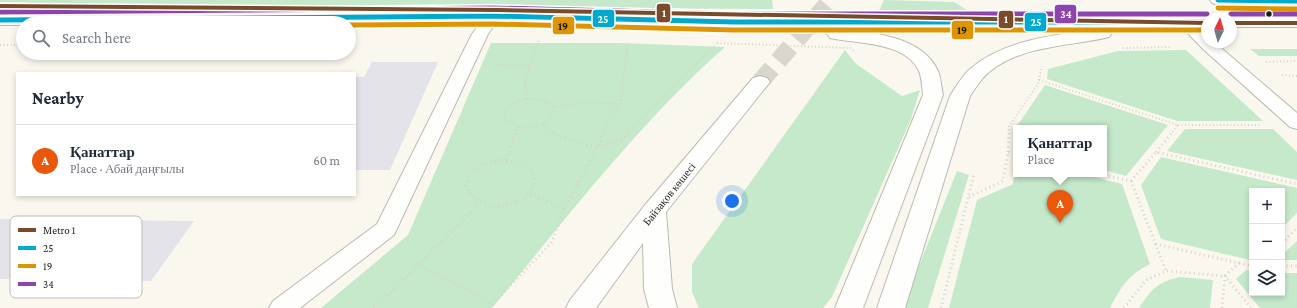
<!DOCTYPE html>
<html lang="en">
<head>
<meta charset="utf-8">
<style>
  :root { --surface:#fff; --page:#f6f6f7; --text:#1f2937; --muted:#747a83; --line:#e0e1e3; --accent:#ea580c }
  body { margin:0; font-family:"Crimson Pro",serif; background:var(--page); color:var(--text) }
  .controls { position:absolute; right:12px; bottom:12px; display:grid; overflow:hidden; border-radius:0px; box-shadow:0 2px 6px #0003 }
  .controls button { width:36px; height:36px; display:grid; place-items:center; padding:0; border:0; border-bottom:1px solid var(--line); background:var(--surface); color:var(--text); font:20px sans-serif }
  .compass { position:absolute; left:1201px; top:12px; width:36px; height:36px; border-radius:50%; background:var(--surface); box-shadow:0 2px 6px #0003; rotate:5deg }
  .you { position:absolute; left:732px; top:201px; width:14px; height:14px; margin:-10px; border:3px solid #fff; border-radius:50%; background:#1a73e8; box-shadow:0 0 0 6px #1a73e833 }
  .badge { display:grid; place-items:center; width:26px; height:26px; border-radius:50%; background:var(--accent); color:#fff; font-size:13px; font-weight:700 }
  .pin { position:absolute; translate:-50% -33px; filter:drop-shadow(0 1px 2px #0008) }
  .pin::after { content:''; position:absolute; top:21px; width:14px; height:12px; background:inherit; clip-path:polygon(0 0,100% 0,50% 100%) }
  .popup { position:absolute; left:1013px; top:125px; width:94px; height:52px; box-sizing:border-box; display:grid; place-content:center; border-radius:0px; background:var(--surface); filter:drop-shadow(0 1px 3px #0005); font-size:13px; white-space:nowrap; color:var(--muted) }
  .popup b { font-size:15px; color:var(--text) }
  .popup::after { content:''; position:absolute; left:50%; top:100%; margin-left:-8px; border:8px solid transparent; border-top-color:var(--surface) }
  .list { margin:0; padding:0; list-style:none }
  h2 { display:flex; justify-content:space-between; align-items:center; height:52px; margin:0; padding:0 16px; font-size:17px }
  h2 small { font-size:13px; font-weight:400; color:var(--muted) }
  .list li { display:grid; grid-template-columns:26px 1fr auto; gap:12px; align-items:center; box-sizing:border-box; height:72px; padding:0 16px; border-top:1px solid var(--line) }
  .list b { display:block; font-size:15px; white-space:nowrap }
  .list p { margin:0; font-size:13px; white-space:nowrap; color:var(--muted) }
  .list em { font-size:13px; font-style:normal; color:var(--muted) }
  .icon { flex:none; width:22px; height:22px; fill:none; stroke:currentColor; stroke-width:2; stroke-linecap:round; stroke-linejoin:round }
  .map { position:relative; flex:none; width:1297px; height:308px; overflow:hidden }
  .search { position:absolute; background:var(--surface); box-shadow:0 2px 6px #0003; left:16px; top:16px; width:340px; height:44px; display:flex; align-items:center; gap:10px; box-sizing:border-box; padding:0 14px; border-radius:22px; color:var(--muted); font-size:15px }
  .panel { position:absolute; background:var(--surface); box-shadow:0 2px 6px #0003; left:16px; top:72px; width:340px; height:124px; border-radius:0px }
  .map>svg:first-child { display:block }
</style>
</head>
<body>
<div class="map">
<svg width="1297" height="308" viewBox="0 0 1297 308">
  <rect width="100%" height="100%" fill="#faf8ee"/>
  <!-- green -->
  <path fill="#c5e9ca" d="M0 0H772L773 9 129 6 0 2Z
    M884 0 954 2 975 15 879 11Z
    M491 43H621L725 47C638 124 566 219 492 308H321L408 235Z
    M1250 49H1297V56H1259Z
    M845 50 855 63 902 96 920 90 911 119 832 297 823 308H699L692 292V264Z
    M1186 50 1263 121H1177L1047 79 1048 69 1118 51Z
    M1045 85 1168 125 1126 176 1104 170V128H1016L1015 149V129Z
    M1185 129H1273L1297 152V180L1167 151Z
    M1161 157 1297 188V213L1282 228V191H1252V258L1250 260 1161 239 1141 185Z
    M1014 159H1016V174H1081L1122 184 1150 264C1128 275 1121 287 1110 308H949L977 200 1013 184Z
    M957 171 969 175 928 308H902Z
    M1297 241V260H1282V255Z
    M1246 270 1252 272V293H1282V273H1297V308H1260L1236 279Z
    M1180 277 1213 280 1210 308H1139C1151 290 1157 282 1180 277Z"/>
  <!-- building -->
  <path fill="#e5e3ea" d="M372 62H438L390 170H355V77H364Z
    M0 219 194 221 151 281 0 279Z"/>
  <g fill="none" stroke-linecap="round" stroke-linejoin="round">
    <!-- secondary-tunnel -->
    <path stroke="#d9d7cd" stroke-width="18" stroke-dasharray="18 10" stroke-linecap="butt" d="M760 82 831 0"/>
    <!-- lane casing -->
    <g stroke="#bbbab2" stroke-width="2">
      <path id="lane" d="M493 11 498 13 501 16 488 34 394 235 300 308H269L273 301 377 224 472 34 488 13Z
        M1185 17 1190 19 1207 35V42H1214L1297 113V129L1290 127 1203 49 1177 22 1180 19Z"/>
    </g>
    <!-- secondary casing -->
    <g stroke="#bbbab2" stroke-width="2">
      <path id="secondary" d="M1210 0H1297V6L1218 5 1212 3Z
        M493 11 734 17 1211 18H1207V27H734L493 21 23 23V25H0V15Z
        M1231 17H1297V27H1231V18H1227Z
        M1103 28 1109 29 1112 33 1109 37C1069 47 1012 45 982 79 978 84 974 90 970 96L905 308H877L950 96C956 87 962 76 970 69 1006 38 1059 35 1103 28Z
        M836 29C869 32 922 35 938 71 941 78 941 87 943 95L863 308H835L923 95C922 87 922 78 919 71 905 41 856 44 830 38L827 34 830 30Z
        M760 76 767 78 770 82 666 212 672 289 677 308H649L644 289 643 243 596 308H566L570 300 645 205 753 78Z"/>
    </g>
    <!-- path-far1 -->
    <path stroke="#d4d3d0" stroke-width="2" stroke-dasharray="1 2.5" stroke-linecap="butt" d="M0 45H23
      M1123 48 1172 47
      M1266 62 1297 61
      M493 65 530 66
      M1282 75 1297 76
      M1039 80 1178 125 1171 134
      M527 99C539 99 549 100 555 111 544 130 518 134 504 117 506 105 516 101 527 99Z
      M527 99 525 81 539 40
      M553 107 587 102 620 104
      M543 125 554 134
      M1178 125H1262
      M515 134 517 127
      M603 134 609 118 620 104 628 43
      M627 134 716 44
      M1009 134V126L1038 84 1042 66"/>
    <!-- path -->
    <path stroke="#d4d3d0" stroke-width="3" stroke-dasharray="1 3.5" stroke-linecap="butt" d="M553 133 558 137 598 148 623 138 628 133
      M1008 152 1009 133
      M1156 152 1172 133
      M502 160C582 169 495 240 466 186 470 166 485 165 502 160Z
      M506 160 515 133
      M1100 174 1131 181 1166 271
      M1131 181 1156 152 1297 184
      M969 197 1003 181 1008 152 1016 154
      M564 209 596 151 603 133
      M1282 243 1297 228
      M1239 263 1252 266
      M418 264 493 304
      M1282 266H1297
      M374 308 480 204
      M489 308 552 242 564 209 528 193
      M941 308 974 174
      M1124 308 1146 280 1166 271 1225 276 1239 263 1155 244
      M1222 308 1225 276 1251 308"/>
    <!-- lane -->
    <use href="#lane" fill="#fefefc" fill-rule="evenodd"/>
    <!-- secondary -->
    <use href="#secondary" fill="#fefefc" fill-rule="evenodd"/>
    <!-- path-bridge -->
    <path stroke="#d4d3d0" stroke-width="2" stroke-dasharray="1 2.5" stroke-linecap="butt" d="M717 43 850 48 854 51"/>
    <!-- bus-1 casing -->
    <g stroke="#fff" stroke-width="8">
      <path id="bus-1" d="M1218 0 1297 1
        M0 20 493 16 734 22H1207"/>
    </g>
    <!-- bus-2 casing -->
    <g stroke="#fff" stroke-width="8">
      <path id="bus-2" d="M1218 8 1297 9
        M349 25 493 24 734 30H1207"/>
    </g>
    <!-- bus-3 casing -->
    <g stroke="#fff" stroke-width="8">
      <path id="bus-3" d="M0 12 493 8 734 14H1207
        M1231 14H1297"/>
    </g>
    <!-- bus-1 -->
    <use href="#bus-1" stroke="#00a9ce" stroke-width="5"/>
    <!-- bus-2 -->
    <use href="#bus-2" stroke="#dd9503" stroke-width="5"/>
    <!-- bus-3 -->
    <use href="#bus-3" stroke="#8e44ad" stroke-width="5"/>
    <!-- metro-1 casing -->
    <g stroke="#fff" stroke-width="3">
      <path id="metro-1" d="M0 4 498 8 1207 21V25L498 12 0 8Z
        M1231 21H1297V25H1231Z"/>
    </g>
    <!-- metro-1 -->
    <use href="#metro-1" fill="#7a4b2a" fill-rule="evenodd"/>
  </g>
  <!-- markers -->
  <circle fill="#1d1c13" stroke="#fff" stroke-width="1.5" cx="1269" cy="14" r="3.5"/>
  <g text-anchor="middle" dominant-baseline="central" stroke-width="4" stroke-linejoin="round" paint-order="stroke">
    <!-- street labels -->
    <g font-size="11" fill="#1d1c13" stroke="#fff">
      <text transform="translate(669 194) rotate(-51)">Байзақов көшесі</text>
    </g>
  </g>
  <!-- legend -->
  <rect x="10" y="216" width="132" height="82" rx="6" fill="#fff" stroke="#bbbbb8" stroke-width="1"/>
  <rect x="18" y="228" width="18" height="4" fill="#7a4b2a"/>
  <rect x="18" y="246" width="18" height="4" fill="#00a9ce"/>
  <rect x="18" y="264" width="18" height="4" fill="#dd9503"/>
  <rect x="18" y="282" width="18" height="4" fill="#8e44ad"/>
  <g font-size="11" fill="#1d1c13">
    <text x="43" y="234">Metro 1</text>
    <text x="43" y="252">25</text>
    <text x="43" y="270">19</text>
    <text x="43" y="288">34</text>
  </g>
  <g stroke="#fff" stroke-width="1.5">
    <rect x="656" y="3" width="15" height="20" rx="4" fill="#7a4b2a"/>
    <rect x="1054" y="4" width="23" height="20" rx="4" fill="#8e44ad"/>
    <rect x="592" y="9" width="23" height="19" rx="4" fill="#00a9ce"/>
    <rect x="998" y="10" width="16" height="19" rx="4" fill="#7a4b2a"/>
    <rect x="1024" y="12" width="23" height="20" rx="4" fill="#00a9ce"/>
    <rect x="552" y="16" width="23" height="19" rx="4" fill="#dd9503"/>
    <rect x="951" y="20" width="23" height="20" rx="4" fill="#dd9503"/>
  </g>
  <g font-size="11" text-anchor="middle" font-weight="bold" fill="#fff">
    <text x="664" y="17">1</text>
    <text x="1066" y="18">34</text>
    <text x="603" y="23">25</text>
    <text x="1006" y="23">1</text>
    <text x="1036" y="26">25</text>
  </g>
  <g font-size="11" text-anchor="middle" font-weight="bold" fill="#111">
    <text x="563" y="30">19</text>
    <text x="962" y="34">19</text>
  </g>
</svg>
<div class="controls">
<button>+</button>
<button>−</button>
<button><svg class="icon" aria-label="layers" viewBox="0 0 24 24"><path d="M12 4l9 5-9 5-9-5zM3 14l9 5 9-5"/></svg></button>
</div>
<svg class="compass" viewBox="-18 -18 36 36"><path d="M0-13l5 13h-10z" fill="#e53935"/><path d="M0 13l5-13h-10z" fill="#747a83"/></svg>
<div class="you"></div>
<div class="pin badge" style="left:1060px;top:223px">A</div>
<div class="popup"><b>Қанаттар</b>Place</div>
<div class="search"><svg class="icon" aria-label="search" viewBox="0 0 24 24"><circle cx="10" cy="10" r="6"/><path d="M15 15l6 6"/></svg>Search here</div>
<section class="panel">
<h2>Nearby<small></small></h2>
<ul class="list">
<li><span class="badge">A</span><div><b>Қанаттар</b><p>Place · Абай даңғылы</p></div><em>60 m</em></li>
</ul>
</section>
</div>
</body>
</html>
